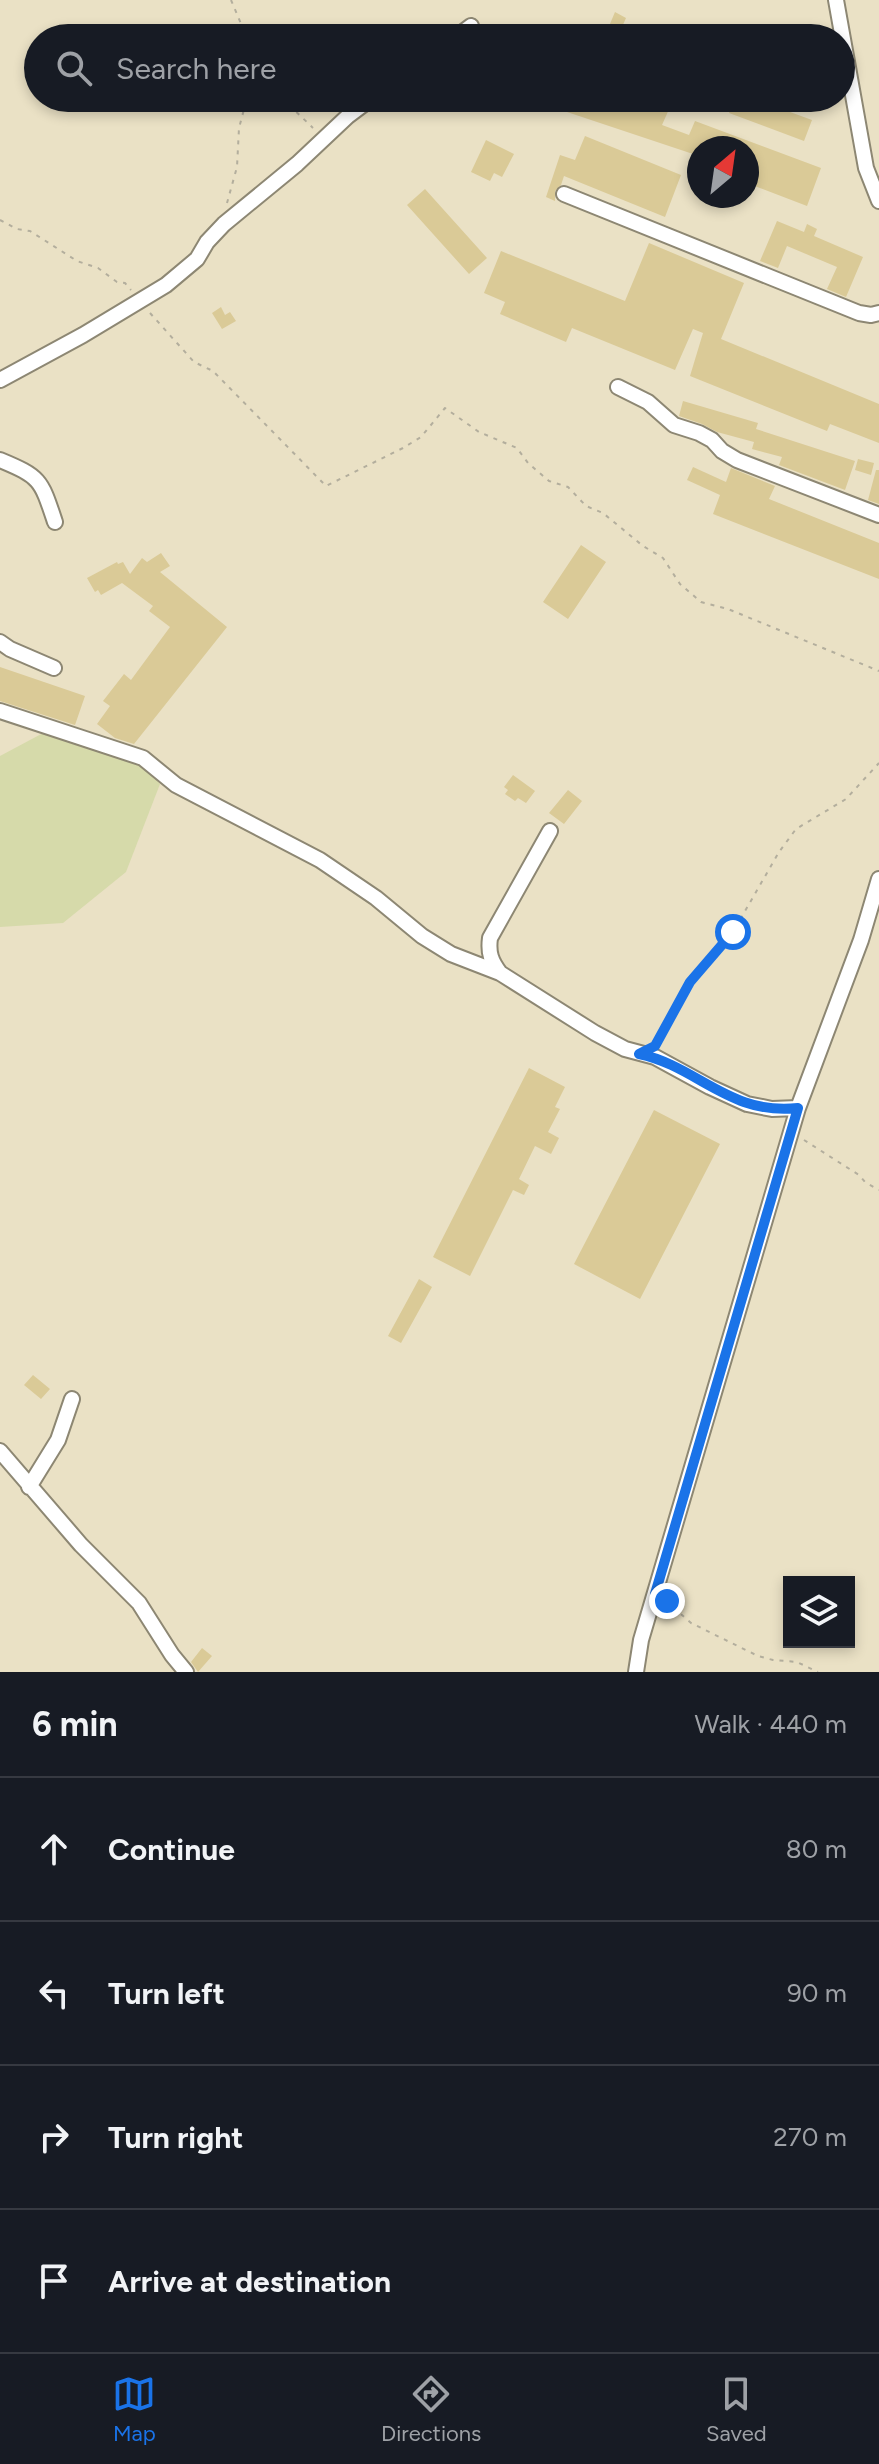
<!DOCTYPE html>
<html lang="en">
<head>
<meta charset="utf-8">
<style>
  :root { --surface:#171b24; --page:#242831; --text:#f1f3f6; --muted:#9ea1a6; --line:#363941; --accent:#1a73e8 }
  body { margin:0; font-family:Figtree,sans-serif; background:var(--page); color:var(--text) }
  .controls { position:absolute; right:24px; bottom:24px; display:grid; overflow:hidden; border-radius:0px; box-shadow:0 4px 12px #0003 }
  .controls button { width:72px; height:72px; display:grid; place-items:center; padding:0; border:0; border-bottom:2px solid var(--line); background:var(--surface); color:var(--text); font:40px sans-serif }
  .compass { position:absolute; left:687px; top:136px; width:72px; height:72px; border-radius:50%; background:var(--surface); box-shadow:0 4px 12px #0003; rotate:29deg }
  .stop { position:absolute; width:24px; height:24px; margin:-18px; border:6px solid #1a73e8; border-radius:50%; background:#fff }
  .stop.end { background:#1a73e8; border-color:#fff; box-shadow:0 2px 8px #0008 }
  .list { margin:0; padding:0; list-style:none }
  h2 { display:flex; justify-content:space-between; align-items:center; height:104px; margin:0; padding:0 32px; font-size:34px }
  h2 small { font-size:26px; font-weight:400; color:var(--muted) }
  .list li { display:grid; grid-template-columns:52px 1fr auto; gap:24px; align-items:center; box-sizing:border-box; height:144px; padding:0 32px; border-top:2px solid var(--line) }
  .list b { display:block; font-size:30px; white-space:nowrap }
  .list em { font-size:26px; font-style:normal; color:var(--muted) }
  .icon { flex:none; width:44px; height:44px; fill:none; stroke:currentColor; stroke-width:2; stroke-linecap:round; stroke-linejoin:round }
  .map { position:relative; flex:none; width:879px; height:1672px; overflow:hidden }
  .search { position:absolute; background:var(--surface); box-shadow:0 4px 12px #0003; left:24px; right:24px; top:24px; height:88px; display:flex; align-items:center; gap:20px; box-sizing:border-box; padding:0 28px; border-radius:44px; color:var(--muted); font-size:30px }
  .sheet { height:680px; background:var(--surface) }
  nav { display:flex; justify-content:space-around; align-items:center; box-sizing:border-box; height:112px; border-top:2px solid var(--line); background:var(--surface); font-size:22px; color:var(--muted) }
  nav a { display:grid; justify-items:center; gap:4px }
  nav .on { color:var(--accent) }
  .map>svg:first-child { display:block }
</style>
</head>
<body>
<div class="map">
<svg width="879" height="1672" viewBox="0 0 879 1672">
  <rect width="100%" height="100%" fill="#f2ecd6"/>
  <!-- built -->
  <path fill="#eae1c5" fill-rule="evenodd" d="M0 0H879V1672H0ZM38 38H841V98H38ZM699 148H747V196H699ZM789 1582H849V1642H789Z"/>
  <!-- green -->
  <path fill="#d6daaa" d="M45 732 142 763 160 784 126 872 63 923 0 927V756Z"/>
  <!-- building -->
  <path fill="#daca97" d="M615 12 626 18 622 27 648 38H604Z
    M419 24 431 38H402Z
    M608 98H674L662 125 689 135 695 121 821 168 807 206 752 185 755 177 747 174V148H699V156L564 111 631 108Z
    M735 98H752L812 120 804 141 729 113Z
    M585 136 681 175 665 217 564 176 561 185 555 191V201L546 197 560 155 575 160Z
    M486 140 514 154 502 177 494 173 490 181 471 172Z
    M425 189 487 258 469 274 407 205Z
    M777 221 804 232 807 224 817 229 814 236 863 257 846 297 827 289 837 267 787 246 778 268 760 261Z
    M649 243 744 283 721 339 879 404V443L830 424 827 431 690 376 703 333 693 329 675 370 572 328 566 342 500 314 505 302 484 293 501 251 625 301Z
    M221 307 225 315 230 312 236 321 222 329 212 313Z
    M683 401 758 423 756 429 855 461 845 490 779 465 782 457 752 449 754 442 717 432 702 424 679 416Z
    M858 459 874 463 871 475 855 470Z
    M693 467 726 482 731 468 775 486 769 499 879 543V579L713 514 720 495 687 480Z
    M876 470H879V504L868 500Z
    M581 545 606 562 568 619 543 602Z
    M161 553 170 566 160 572 227 627 134 744 115 738 97 724 110 706 103 701 124 674 131 680 170 627 149 611 153 606 122 583 101 595 98 590 95 592 87 578 117 562 118 564 123 562 130 574 142 558 147 562Z
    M0 667 85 696 75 725 0 701Z
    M513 775 535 791 526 803 518 798 515 801 505 794 508 790 504 787Z
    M568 790 582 801 564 824 549 813Z
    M529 1068 565 1087 555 1107 560 1109 548 1132 559 1138 551 1154 535 1146 519 1179 529 1185 524 1195 513 1190 470 1276 433 1257Z
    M654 1110 720 1144 640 1299 574 1264Z
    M419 1279 432 1287 401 1343 388 1336Z
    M33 1375 50 1389 41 1399 24 1385Z
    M202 1648 212 1656 198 1672 191 1662Z"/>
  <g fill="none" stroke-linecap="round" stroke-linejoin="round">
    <!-- minor casing -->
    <g stroke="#8d8773" stroke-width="18">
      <path id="minor" d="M836 0 866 168 879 201
        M455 38 471 26
        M564 194 859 313 871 315 879 313
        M0 380 83 335 166 285 197 259 207 242 224 224 297 164 348 116 372 98
        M618 387 648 402 674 425 699 433 712 440 722 451 737 460 879 515
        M0 460C41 477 41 480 55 522
        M0 642 10 649 54 668
        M0 711 143 758 176 785 320 860 376 898 422 936 451 954 500 973 595 1033 625 1049 655 1057 710 1087 747 1104 772 1109 798 1108
        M500 973C491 961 488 953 490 938L550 831
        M0 1451 81 1545 139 1603 172 1655 186 1672
        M29 1487 58 1440 72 1399
        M636 1672 641 1640 798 1108 861 940 879 879"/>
    </g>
    <!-- path -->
    <path stroke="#b3ae9d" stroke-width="2" stroke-dasharray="4 6" stroke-linecap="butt" d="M231 0 247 38
      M282 98 313 128
      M227 203 237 167 239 128 247 98
      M0 220 17 229 30 231 77 261 98 268 117 282 125 283 131 290
      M150 313 194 362 213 371 326 486 403 448 421 437 445 408 479 432 517 448 528 463 549 481 568 487 586 506 603 513 643 546 663 558 680 584 701 602 728 609 879 671
      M657 1043 690 982 733 932 779 852 796 829 846 799 879 763
      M804 1140 859 1175 865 1182 879 1190
      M666 1601 691 1623 758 1656 773 1660 797 1662 818 1672"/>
    <!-- minor -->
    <use href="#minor" stroke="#fff" stroke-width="14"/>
  </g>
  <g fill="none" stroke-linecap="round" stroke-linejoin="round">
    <!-- route -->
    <path stroke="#1a73e8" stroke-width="10" d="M667 1601 655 1594 798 1108C730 1116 697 1066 639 1054L655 1046 690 982 733 932"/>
  </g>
</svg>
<div class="controls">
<button><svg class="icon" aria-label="layers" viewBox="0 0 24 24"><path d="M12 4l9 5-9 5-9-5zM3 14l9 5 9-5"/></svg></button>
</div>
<svg class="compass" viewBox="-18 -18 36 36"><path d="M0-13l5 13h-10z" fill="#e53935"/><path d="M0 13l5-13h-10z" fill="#9ea1a6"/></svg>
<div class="stop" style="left:733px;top:932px"></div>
<div class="stop end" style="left:667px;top:1601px"></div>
<div class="search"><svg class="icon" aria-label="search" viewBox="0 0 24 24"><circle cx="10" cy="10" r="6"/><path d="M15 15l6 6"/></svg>Search here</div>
</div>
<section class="sheet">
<h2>6 min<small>Walk · 440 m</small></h2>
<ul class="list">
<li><svg class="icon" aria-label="ahead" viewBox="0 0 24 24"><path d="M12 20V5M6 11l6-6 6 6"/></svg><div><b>Continue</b></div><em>80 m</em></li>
<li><svg class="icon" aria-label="left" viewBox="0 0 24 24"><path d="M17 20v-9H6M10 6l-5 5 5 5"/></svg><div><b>Turn left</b></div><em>90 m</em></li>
<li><svg class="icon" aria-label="right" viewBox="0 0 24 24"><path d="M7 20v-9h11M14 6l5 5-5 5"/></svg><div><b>Turn right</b></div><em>270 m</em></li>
<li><svg class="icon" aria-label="arrive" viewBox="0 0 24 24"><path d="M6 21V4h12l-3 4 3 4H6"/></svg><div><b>Arrive at destination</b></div></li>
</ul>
</section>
<nav>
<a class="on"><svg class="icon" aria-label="map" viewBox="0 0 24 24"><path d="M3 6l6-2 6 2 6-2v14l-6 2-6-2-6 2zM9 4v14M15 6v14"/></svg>Map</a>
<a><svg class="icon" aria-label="directions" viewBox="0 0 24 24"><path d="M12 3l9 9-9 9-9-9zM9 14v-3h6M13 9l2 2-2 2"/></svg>Directions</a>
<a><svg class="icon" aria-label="saved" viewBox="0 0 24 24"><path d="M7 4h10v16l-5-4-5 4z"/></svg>Saved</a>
</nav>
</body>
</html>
